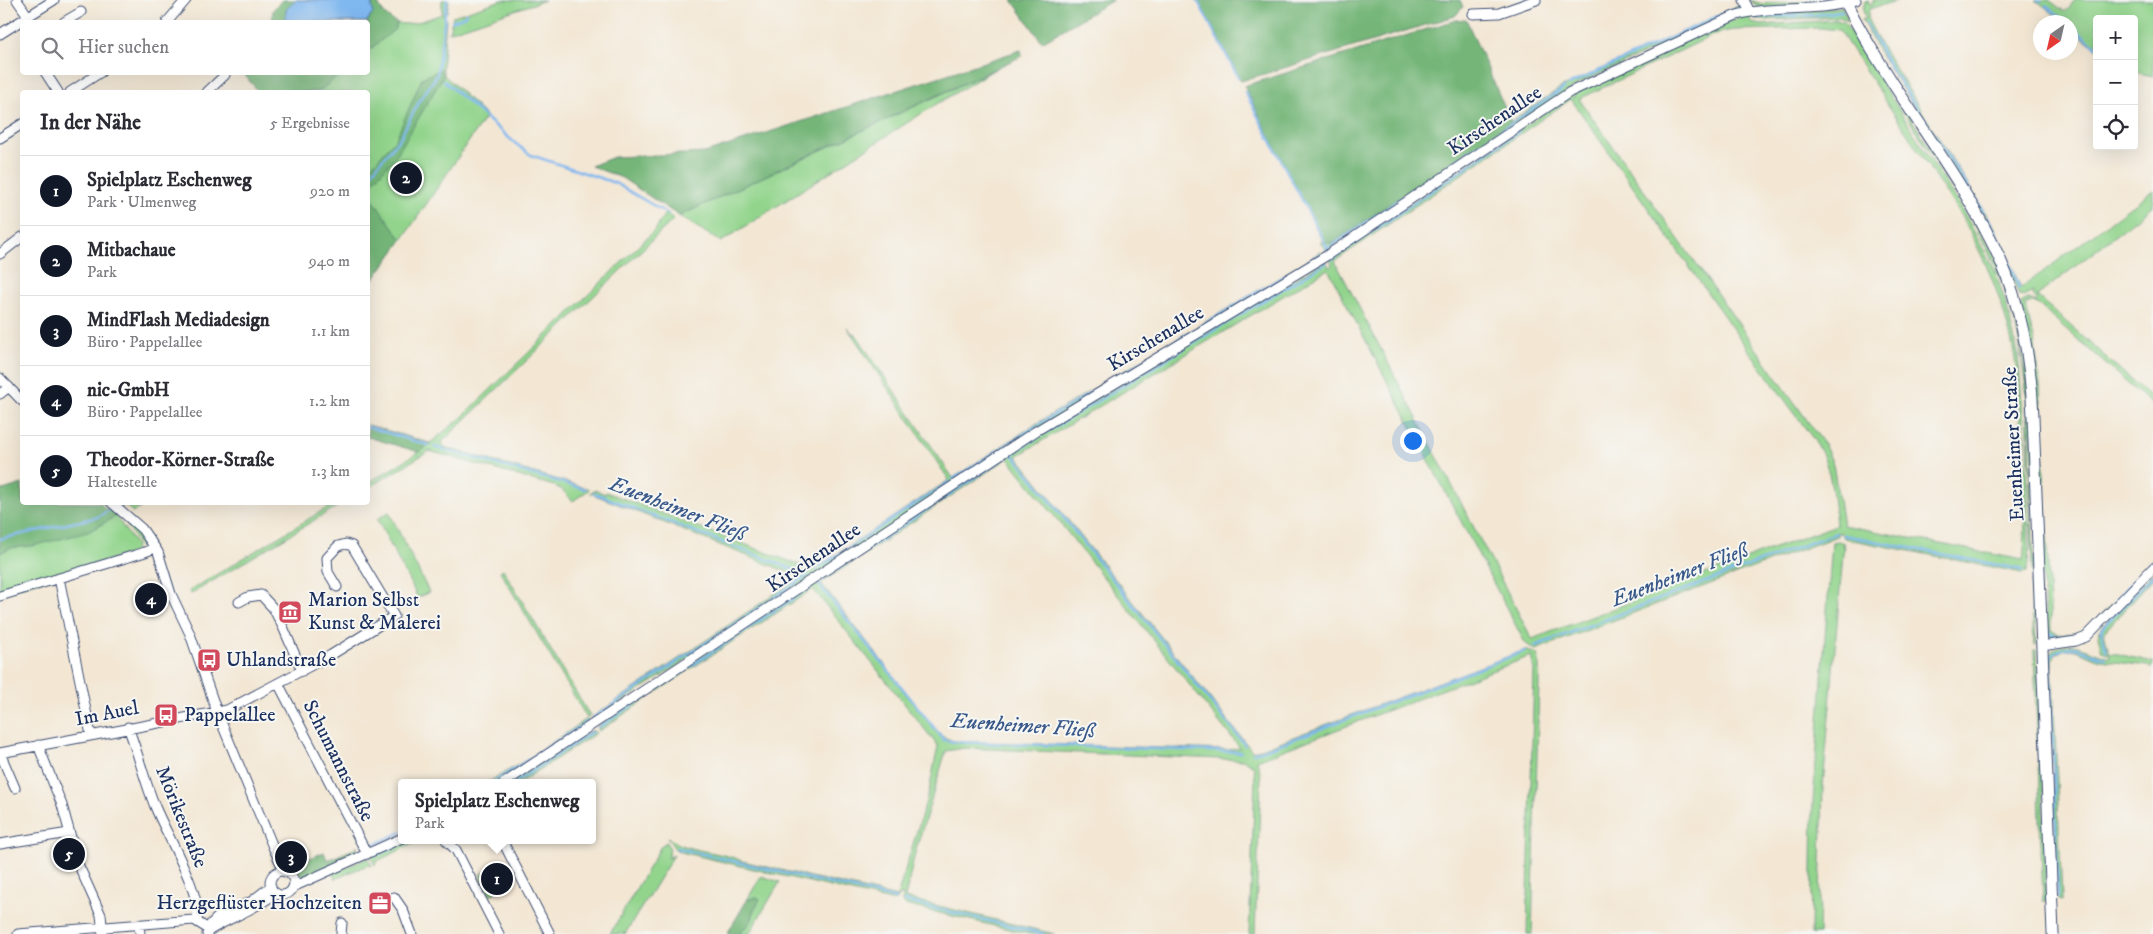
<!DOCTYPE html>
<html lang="de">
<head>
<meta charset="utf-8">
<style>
  :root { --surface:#fff; --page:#f2f2f3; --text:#2b2b33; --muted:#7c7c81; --line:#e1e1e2; --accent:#111827 }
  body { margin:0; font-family:"IM FELL DW Pica",serif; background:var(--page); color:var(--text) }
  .controls { position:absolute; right:15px; top:15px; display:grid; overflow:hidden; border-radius:5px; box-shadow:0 5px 20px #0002 }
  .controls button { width:45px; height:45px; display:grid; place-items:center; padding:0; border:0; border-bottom:1px solid var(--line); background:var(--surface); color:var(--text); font:25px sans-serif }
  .compass { position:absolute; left:2033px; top:15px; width:45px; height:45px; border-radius:50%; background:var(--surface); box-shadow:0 5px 20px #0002; rotate:214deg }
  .you { position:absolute; left:1412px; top:440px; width:18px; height:18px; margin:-12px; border:4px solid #fff; border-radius:50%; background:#1a73e8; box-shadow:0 0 0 8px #1a73e833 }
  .badge { display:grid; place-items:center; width:32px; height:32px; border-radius:50%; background:var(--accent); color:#fff; font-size:16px; font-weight:700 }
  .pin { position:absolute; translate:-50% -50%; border:2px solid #fff; box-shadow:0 1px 5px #0006 }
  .popup { position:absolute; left:398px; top:779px; width:198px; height:65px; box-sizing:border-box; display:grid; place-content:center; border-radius:5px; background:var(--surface); filter:drop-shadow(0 1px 4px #0005); font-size:16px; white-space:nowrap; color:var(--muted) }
  .popup b { font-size:19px; color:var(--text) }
  .popup::after { content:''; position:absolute; left:50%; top:100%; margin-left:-10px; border:10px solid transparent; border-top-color:var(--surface) }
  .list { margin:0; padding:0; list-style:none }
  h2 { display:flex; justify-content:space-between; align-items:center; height:65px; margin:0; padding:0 20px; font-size:21px }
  h2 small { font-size:16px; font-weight:400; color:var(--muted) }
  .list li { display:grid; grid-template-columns:32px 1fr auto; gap:15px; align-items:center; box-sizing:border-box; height:70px; padding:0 20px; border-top:1px solid var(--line) }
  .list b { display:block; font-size:19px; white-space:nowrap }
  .list p { margin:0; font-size:16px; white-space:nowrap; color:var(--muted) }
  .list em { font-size:16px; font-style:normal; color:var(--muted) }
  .icon { flex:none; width:28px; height:28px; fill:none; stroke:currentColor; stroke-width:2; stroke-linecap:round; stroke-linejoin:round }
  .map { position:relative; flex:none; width:2153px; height:934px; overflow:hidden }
  .search { position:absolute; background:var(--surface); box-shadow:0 5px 20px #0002; left:20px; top:20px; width:350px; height:55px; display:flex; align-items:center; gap:12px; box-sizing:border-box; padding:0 18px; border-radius:5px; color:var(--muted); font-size:19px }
  .panel { position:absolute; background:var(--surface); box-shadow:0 5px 20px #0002; left:20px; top:90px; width:350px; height:415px; border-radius:5px }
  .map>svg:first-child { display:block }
</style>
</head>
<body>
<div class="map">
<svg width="2153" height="934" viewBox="0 0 2153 934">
  <rect width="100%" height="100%" fill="#f6f6f2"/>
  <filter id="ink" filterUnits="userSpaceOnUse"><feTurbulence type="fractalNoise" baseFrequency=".02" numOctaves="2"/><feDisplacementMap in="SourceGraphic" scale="10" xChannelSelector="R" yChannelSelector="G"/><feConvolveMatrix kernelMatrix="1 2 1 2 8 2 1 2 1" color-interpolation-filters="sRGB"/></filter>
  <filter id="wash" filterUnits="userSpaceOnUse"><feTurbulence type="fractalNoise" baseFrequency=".0096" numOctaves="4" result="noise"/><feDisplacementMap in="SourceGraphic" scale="20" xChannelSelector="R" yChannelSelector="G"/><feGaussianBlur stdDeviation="1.12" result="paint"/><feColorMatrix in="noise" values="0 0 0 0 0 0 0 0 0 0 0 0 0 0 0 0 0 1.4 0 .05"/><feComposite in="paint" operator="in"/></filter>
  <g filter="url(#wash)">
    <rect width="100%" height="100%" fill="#f3e7d4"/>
    <!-- green -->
    <path fill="#92d48c" stroke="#568275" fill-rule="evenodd" d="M295 0H376C393 35 412 24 442 14V0H449L447 12 443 14 446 20 442 69 444 75 486 116 402 240 368 287V92H259L243 73 368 72V22H272Z
      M502 0H545L449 32 453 16Z
      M1749 0 1762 4 1833 0 1827 4 1760 8Z
      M1873 0H1899L1869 9 1868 20 1880 44 1995 228 2021 288 2153 190V206L2037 296 2153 399V406L2040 306 2034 302 2025 304 2034 339 2040 385 2051 630C2059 637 2072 636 2081 631 2101 621 2136 577 2153 559V565L2086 633C2074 639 2058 643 2047 634L2021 303 2027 299 2036 302 2037 300 2033 295V292L2025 296 2019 295 1985 218 1986 215 1981 213 1876 47 1862 20 1866 18 1863 9 1865 1H1868L1870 5 1873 4Z
      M2036 0H2049L2065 12 2075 0H2153V76L2134 72V19H2097V49L2071 28 2070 22H2064Z
      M1740 5 1736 12 1580 83 1327 251 1320 242 1332 243 1562 87Z
      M1842 7 1849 22 1840 17 1764 20H1757L1753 16Z
      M1749 15 1752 23 1761 25 1836 20 1844 22 1966 216 1995 272 2006 303 2018 354 2025 440 2029 550 2027 572 2023 573 1848 539 1844 538 1841 533H1837V536L1535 650 1525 643 1328 269 1017 456 1252 751 1261 749 1525 650 1537 654 1539 660V682L1532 934H1527L1534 670 1531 656 1257 760 1261 777 1255 934H1249L1255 780 1254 766 1243 760 964 748 946 751 915 853 905 898 1054 934H1030L905 905 902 902 903 895 901 894 896 901H891L681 852 675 849 667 837C688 853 717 850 742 861L897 897 929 791 938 746 813 589 695 666 599 731 597 726 1005 454 1326 260 1329 267 1332 266 1330 257 1571 95 1574 98V94L1719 25ZM1820 28 1839 30 1961 216C1989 265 2010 317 2017 373 2020 405 2020 437 2022 469 2023 499 2027 530 2023 560L1843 525 1833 464 1824 444 1579 99 1720 32 1735 30ZM1571 99 1733 329 1817 444C1832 469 1833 496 1836 525L1532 639 1335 261ZM1008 458 1240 748 1228 750 954 741 943 737 928 720 821 583Z
      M1852 25 1965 203 1994 255 2016 318 2028 389 2034 570 2032 571 2027 396 2018 332 2004 285 1973 220 1868 55Z
      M995 69 935 105 721 242 679 216Z
      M665 213 674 219 442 442 444 447 590 489 573 501 561 489 554 486 429 451 368 488V483L419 452 461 418 656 229Z
      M1320 250 1322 254 1145 363 592 721 591 718 800 577 590 493 596 490 605 494 606 492 813 570 949 480 847 327 853 334 855 333 953 478 1039 422 1300 265 1317 254Z
      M22 485V502L100 503 106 509 118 503H148L133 512 123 504 112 511 136 545 135 552 0 593V491Z
      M335 503H343L191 594 189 591Z
      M389 512 429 592 418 598 377 519Z
      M122 516 137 529 146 541 145 548 141 549Z
      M1838 541 1844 543 1823 786 1819 934H1811L1813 802 1832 542Z
      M503 569 590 716 587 718 500 571Z
      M2153 572V578L2104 632 2109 652 2153 662V667C2136 664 2119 663 2102 660 2085 657 2067 637 2052 660L2062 901 2058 900 2048 656C2065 632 2090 653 2110 657V654L2102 651 2098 636 2101 627Z
      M2031 581 2034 582 2036 645 2034 644Z
      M2034 650H2037L2047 902H2046L2043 901Z
      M587 719 589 722 507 778 499 783H487L528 759Z
      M592 730 596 733 519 783H509Z
      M402 840H421L377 861 375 865 370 856Z
      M666 842 670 849 668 858 674 855 625 934H610L661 846Z
      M368 858 372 866 367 865 335 879 333 873Z
      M504 863 514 883 490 895 480 875Z
      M761 876 780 882 749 934H739L752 920 754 909 758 903 757 897 747 900Z"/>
    <!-- forest -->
    <path fill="#75b678" stroke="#48726b" d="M282 0H296L287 8 284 22H272L273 10Z
      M371 0H376L382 12 397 24 394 30 368 51V22H366C373 17 374 8 371 0Z
      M1012 0H1113L1042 42Z
      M1198 0H1460L1463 7 1455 16 1241 81Z
      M1466 19 1511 122 1332 243 1323 242 1244 86 1456 20Z
      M1021 50 1022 56 679 216 622 178 591 166 614 157 705 153Z
      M442 69 444 75 396 156 369 186 368 193 402 240 368 287V170L396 139 422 78Z
      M311 72C321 78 331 73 342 73L318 92H259L243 73Z
      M368 425 429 443H431L419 452 368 437Z
      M22 484V502L100 503 106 509 109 508 116 516 88 532 32 546 10 548 0 553V491Z
      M357 845 358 855 306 877 301 876 298 872 289 867 324 852 327 860 356 848Z
      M757 897 760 899 754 909 752 920 739 934H727L747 900Z"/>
    <!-- water -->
    <path fill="#7fb7ef" stroke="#4d73a6" d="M296 0H371L373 13 366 22H284L287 8Z"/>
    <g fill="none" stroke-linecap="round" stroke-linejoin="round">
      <!-- stream -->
      <path stroke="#7fb7ef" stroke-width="2.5" d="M1197 0 1238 77
        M2039 0 2041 1
        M1819 3 1830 1
        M2046 6 2067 22
        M1756 17 1815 15 1842 11
        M452 21 465 16 466 13
        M1866 23 1887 62 1984 212
        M2070 25 2097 47
        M444 81 516 144 531 155 615 183 668 214
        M1568 85 1727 12 1737 9
        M1245 92 1328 249
        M368 177 400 138 420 100 437 75 447 0
        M1987 216 2005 251 2019 288
        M1327 249 1564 88
        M1332 259 1519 131
        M1190 345 1326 263
        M1185 348 1012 453 1245 745
        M368 427 428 445
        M434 447 585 489
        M953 479 1044 421 1320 254
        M1843 535 2023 570
        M0 539 98 517 122 502
        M816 569 949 482
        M817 582 944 740 956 742 1241 752
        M816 583 1007 456
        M2116 600 2153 561
        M2048 629 2049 633C2061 640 2077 638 2087 629
        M1535 646 1836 533
        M2106 650 2101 630 2103 627 2153 575
        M593 718 808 575 594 493
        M599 727 810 587
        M1253 753 1262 751 1525 651
        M492 783 587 722
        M514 783 592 732
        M371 846 402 832
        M677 848 896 899
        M376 855 408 840
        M2058 897 2050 660 2051 656C2073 638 2084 653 2105 658
        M904 901 1044 934"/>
    </g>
  </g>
  <g filter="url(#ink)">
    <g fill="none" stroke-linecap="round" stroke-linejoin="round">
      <!-- minor casing -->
      <g stroke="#3b4b70" stroke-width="11">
        <path id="minor" d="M17 0 28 16
          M1744 0 1750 12
          M1473 14 1499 13 1536 0
          M64 22 81 12
          M167 22 186 0
          M0 34 54 0
          M45 72 58 92
          M70 92 101 72
          M207 92 225 75
          M0 138 22 124
          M0 254 22 237
          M0 378 22 401
          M0 394 9 387
          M111 502 142 529 158 552 171 594 190 634 217 712 273 847 285 872
          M59 578 91 735
          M0 596 142 553 155 548
          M239 602 248 597 261 595 273 608 283 627 302 671
          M2042 646 2076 641 2086 637 2153 568
          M278 683 367 854
          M128 727C138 753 144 779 154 804 164 831 203 894 197 920
          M38 745 62 805 79 866 101 915 103 934
          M0 753 227 710 331 655 394 616 352 546 346 544 338 546 327 558 328 572 337 587
          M0 753 15 788
          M504 783 1036 431 1326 256 1570 92 1734 16C1773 4 1815 14 1856 0
          M446 840 456 850 499 934
          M502 840 550 934
          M0 844 69 833
          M270 883a12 12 0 1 1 24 0a12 12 0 1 1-24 0Z
          M293 887 402 838
          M394 897 403 910 412 934
          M139 924 140 934
          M210 930C231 917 256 909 276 893
          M18 934 194 920 210 930
          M207 934 211 924 218 917 252 901 271 886
          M341 934 342 923"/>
      </g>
      <!-- major casing -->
      <g stroke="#3b4b70" stroke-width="13">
        <path id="major" d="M1845 0C1853 18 1864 36 1874 53 1915 121 1966 185 1999 257 2022 308 2031 361 2033 416L2053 934"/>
      </g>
      <!-- minor -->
      <use href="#minor" stroke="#fff" stroke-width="9"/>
      <!-- major -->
      <use href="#major" stroke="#fff" stroke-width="11"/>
    </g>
  </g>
  <!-- icons -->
  <defs>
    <g id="museum-square" transform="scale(1.25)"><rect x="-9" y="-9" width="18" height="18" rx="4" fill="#d1495b" stroke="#f6f6f2"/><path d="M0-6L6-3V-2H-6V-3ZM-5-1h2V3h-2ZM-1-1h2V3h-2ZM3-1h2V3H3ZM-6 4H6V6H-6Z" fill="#fff"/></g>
    <g id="bus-square" transform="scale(1.25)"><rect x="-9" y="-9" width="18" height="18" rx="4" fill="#d1495b" stroke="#f6f6f2"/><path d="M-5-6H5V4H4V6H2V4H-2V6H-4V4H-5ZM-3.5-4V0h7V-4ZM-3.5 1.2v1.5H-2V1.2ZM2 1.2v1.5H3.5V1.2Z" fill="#fff"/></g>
    <g id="office-square" transform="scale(1.25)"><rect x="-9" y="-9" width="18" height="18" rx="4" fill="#d1495b" stroke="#f6f6f2"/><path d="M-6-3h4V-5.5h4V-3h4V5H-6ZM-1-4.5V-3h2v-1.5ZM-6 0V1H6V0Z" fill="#fff"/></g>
  </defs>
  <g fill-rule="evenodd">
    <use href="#museum-square" x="290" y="612"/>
    <use href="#bus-square" x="209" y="660"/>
    <use href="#bus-square" x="166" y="715"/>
    <use href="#office-square" x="380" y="903"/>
  </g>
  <g text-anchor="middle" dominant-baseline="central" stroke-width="4" stroke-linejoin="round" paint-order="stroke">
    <!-- street labels -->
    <g font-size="20" fill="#1b2f5e" stroke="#f6f6f2">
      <text transform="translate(1495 121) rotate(-34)">Kirschenallee</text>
      <text transform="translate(1156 339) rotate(-31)">Kirschenallee</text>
      <text transform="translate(2014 444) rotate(-93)">Euenheimer Straße</text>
      <text transform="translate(814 558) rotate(-34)">Kirschenallee</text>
      <text transform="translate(107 714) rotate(-11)">Im Auel</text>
      <text transform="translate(338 761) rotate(63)">Schumannstraße</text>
      <text transform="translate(181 817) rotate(68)">Mörikestraße</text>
    </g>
    <!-- poi labels -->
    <g font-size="20" fill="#1b2f5e" stroke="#f6f6f2" text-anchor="start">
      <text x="308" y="600">Marion Selbst<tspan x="308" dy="23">Kunst &amp; Malerei</tspan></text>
      <text x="226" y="660">Uhlandstraße</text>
      <text x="184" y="715">Pappelallee</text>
      <text x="362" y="903" text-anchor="end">Herzgeflüster Hochzeiten</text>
    </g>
    <!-- water labels -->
    <g font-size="21" font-style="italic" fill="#39588a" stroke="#f6f6f2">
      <text transform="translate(678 509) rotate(21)">Euenheimer Fließ</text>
      <text transform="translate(1680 575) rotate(-21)">Euenheimer Fließ</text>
      <text transform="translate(1023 726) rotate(4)">Euenheimer Fließ</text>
    </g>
  </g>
</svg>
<div class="controls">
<button>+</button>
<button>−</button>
<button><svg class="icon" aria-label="locate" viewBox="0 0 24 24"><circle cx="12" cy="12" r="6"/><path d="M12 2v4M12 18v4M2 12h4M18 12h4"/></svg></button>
</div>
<svg class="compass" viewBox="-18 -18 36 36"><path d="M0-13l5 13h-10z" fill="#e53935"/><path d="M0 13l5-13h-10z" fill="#7c7c81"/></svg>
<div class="you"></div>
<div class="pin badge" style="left:497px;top:879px">1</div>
<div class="popup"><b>Spielplatz Eschenweg</b>Park</div>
<div class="pin badge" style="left:406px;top:178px">2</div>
<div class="pin badge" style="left:291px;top:857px">3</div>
<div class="pin badge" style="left:151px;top:599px">4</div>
<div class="pin badge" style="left:69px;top:854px">5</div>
<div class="search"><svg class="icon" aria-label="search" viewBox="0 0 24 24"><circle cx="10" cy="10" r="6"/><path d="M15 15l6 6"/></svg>Hier suchen</div>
<section class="panel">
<h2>In der Nähe<small>5 Ergebnisse</small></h2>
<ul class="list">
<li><span class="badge">1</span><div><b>Spielplatz Eschenweg</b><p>Park · Ulmenweg</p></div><em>920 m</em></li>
<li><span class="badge">2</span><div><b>Mitbachaue</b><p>Park</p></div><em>940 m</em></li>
<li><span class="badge">3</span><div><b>MindFlash Mediadesign</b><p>Büro · Pappelallee</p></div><em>1.1 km</em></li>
<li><span class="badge">4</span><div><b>nic-GmbH</b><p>Büro · Pappelallee</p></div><em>1.2 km</em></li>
<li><span class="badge">5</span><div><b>Theodor-Körner-Straße</b><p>Haltestelle</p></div><em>1.3 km</em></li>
</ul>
</section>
</div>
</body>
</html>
